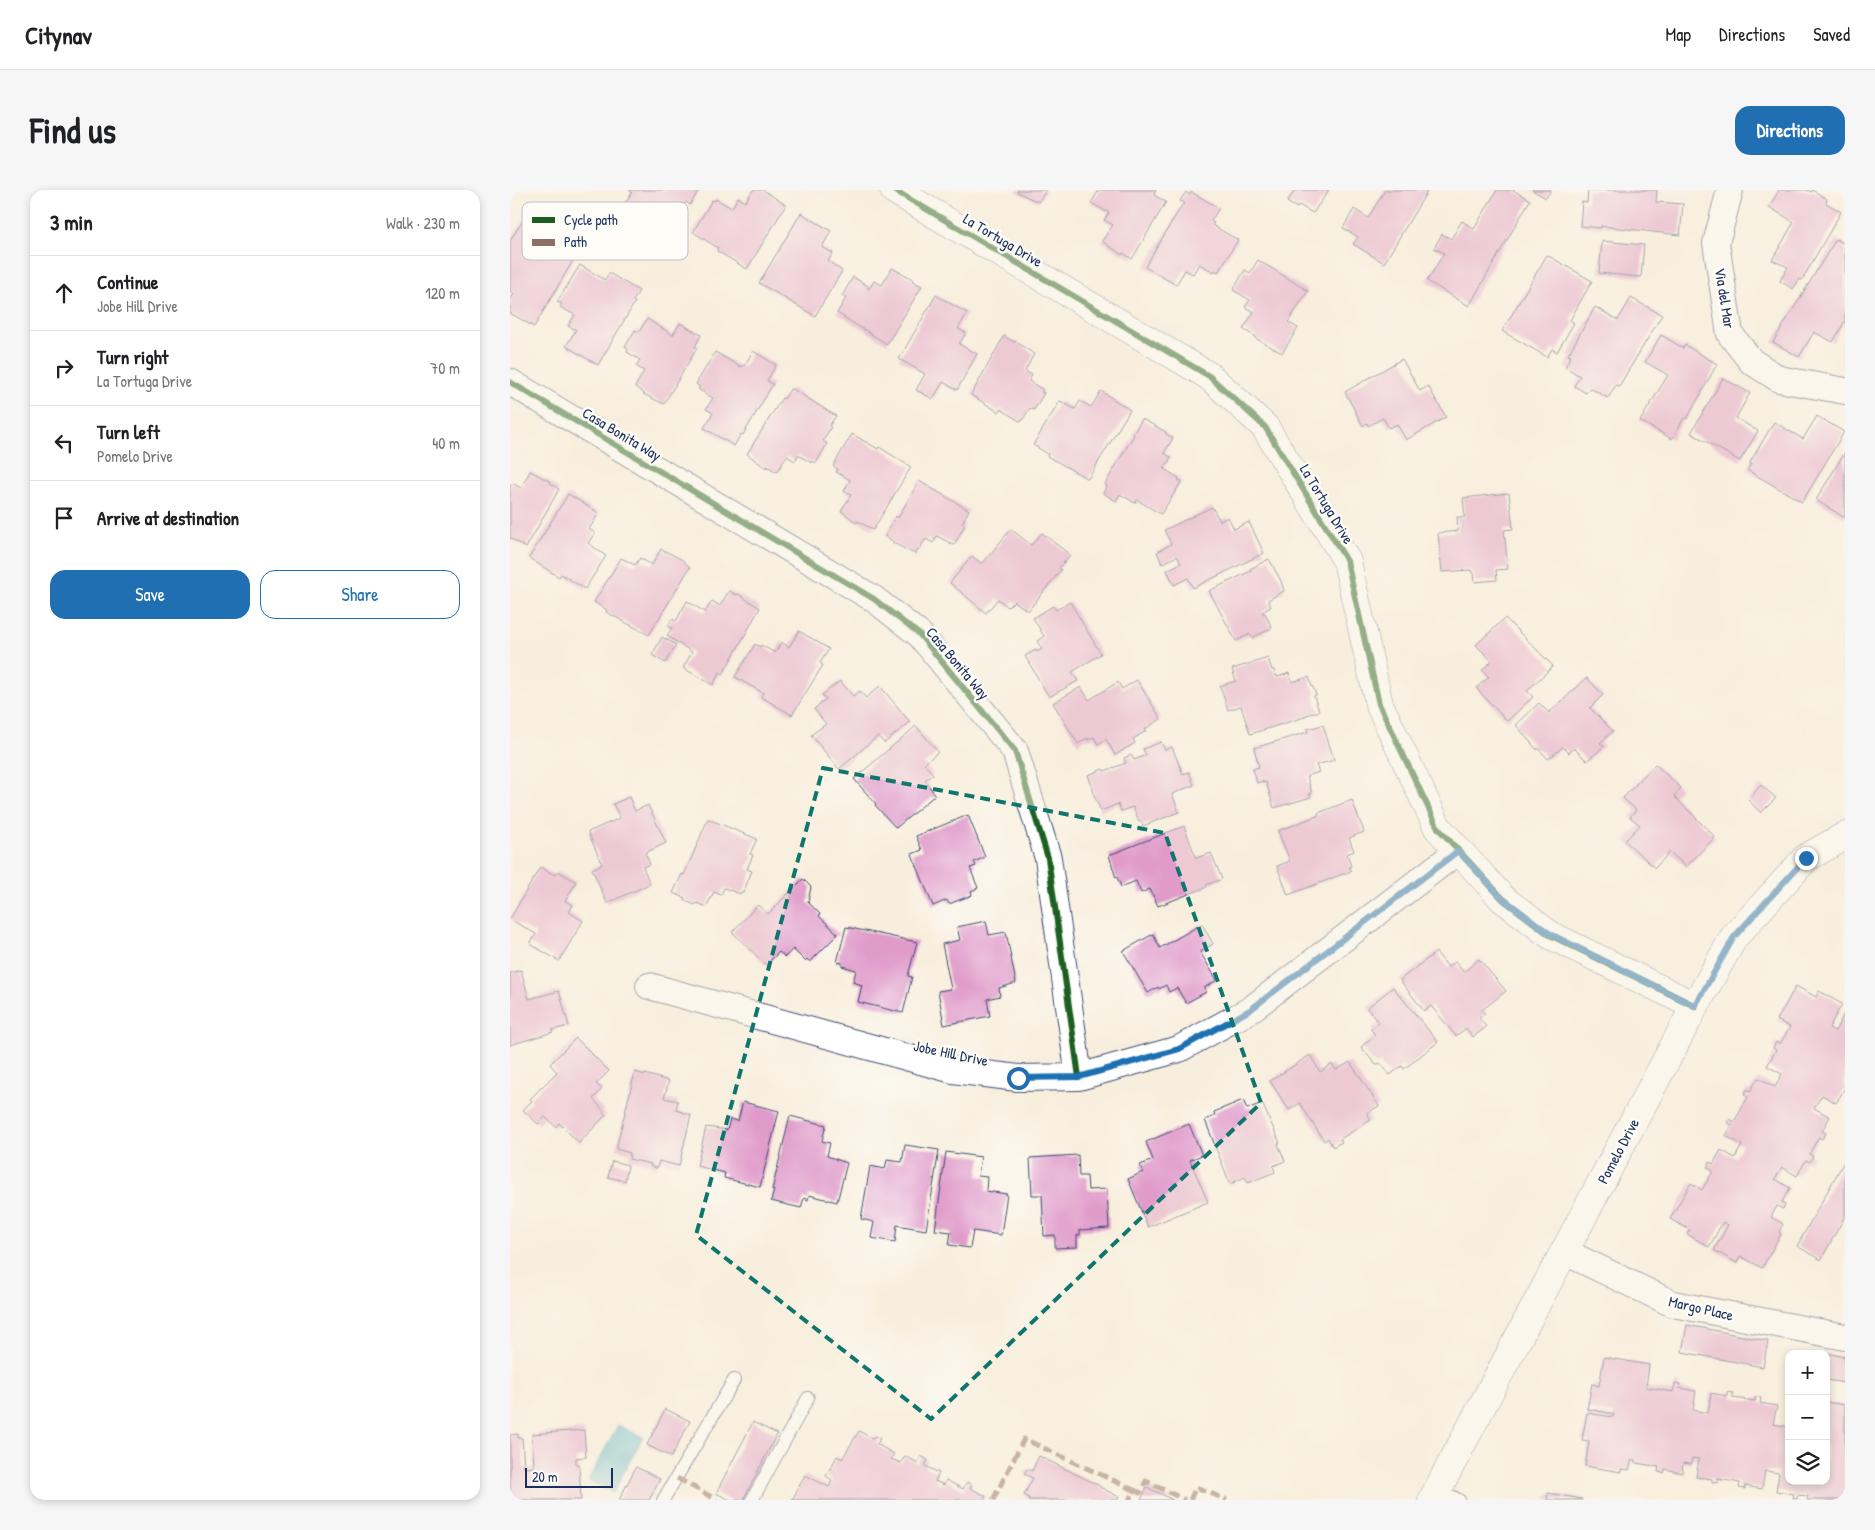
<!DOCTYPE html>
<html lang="en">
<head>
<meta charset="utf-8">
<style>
  :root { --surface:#fff; --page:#f6f6f6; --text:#202124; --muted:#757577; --line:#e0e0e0; --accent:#1f6fb2 }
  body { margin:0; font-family:"Patrick Hand",sans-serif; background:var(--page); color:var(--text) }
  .controls { position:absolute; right:15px; bottom:15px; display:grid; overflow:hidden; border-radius:10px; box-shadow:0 2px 8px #0003 }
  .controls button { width:45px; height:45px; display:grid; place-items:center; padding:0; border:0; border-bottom:1px solid var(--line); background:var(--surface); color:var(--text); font:25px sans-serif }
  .scale { position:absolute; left:15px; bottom:12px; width:88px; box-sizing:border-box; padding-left:5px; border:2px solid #1b2f5e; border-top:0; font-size:14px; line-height:18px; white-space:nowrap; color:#1b2f5e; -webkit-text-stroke:4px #fdfcf7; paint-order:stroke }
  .stop { position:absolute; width:15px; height:15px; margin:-11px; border:4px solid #1f6fb2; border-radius:50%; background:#fff }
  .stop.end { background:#1f6fb2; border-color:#fff; box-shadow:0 1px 5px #0008 }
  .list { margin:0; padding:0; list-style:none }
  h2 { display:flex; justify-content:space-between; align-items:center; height:65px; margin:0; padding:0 20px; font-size:21px }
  h2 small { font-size:16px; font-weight:400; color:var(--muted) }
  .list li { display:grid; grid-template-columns:32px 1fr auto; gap:15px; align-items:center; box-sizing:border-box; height:75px; padding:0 20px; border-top:1px solid var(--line) }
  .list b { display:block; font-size:19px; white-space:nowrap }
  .list p { margin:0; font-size:16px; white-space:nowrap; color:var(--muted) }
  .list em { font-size:16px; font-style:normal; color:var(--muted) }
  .actions { display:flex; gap:10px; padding:15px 20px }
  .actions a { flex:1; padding:11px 0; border:1px solid var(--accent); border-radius:15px; text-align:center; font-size:18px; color:var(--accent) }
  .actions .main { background:var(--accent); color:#fff }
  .icon { flex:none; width:28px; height:28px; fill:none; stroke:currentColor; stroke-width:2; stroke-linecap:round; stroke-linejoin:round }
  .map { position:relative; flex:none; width:1335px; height:1310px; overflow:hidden; border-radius:15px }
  header { display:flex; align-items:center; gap:30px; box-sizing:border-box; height:70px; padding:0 25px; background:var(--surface); border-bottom:1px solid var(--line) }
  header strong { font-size:24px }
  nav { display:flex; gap:28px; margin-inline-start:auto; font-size:18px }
  .intro { display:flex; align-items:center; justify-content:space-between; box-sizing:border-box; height:120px; padding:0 30px }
  h1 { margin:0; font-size:35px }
  .button { padding:12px 22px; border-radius:15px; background:var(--accent); color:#fff; font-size:18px; font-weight:700 }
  main { display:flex; gap:30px; padding:0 30px }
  aside { flex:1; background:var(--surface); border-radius:15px; box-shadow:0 2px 8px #0003 }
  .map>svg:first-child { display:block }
</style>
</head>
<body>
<header>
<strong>Citynav</strong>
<nav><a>Map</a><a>Directions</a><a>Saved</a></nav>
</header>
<div class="intro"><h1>Find us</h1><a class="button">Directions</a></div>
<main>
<aside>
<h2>3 min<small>Walk · 230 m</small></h2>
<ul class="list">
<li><svg class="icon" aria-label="ahead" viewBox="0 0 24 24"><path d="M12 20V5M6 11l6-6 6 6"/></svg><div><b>Continue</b><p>Jobe Hill Drive</p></div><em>120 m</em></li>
<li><svg class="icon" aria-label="right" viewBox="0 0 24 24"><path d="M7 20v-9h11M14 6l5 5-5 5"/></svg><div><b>Turn right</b><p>La Tortuga Drive</p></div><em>70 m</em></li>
<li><svg class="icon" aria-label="left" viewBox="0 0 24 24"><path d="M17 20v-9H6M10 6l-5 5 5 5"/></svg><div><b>Turn left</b><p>Pomelo Drive</p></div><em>40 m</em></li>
<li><svg class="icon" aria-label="arrive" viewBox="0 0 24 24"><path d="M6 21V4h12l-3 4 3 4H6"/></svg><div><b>Arrive at destination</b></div></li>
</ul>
<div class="actions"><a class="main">Save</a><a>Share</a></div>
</aside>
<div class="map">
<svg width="1335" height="1310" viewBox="0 0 1335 1310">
  <rect width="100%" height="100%" fill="#fdfcf7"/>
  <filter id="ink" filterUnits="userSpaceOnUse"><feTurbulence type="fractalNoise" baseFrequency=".02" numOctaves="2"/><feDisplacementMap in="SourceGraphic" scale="10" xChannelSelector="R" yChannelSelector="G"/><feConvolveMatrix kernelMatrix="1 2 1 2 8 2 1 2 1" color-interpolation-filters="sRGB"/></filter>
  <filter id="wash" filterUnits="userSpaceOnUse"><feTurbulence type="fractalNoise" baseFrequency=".0096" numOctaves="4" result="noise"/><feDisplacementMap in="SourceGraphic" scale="20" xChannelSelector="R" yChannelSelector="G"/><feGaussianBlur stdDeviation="1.12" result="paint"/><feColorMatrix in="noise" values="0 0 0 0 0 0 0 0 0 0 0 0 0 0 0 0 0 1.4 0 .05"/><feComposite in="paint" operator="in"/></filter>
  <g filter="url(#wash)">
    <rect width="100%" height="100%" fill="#f8eedd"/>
    <!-- water -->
    <path fill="#46afc5" stroke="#306f92" d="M108 1235 133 1247 103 1303 78 1290Z"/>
    <g id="blocks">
      <!-- building -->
      <path fill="#e09bcb" d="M119 0H189L180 15 176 12 167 27 140 11 130 29 112 18 122 2Z
        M243 0H253L276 15 237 79 207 61 208 58 183 42 202 10 205 11 206 9 222 18 228 7 235 12Z
        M508 0H537L528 12 507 2Z
        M589 0H646L644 5 656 12 622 69 613 63 612 65 592 51 603 35 594 30 599 23 581 13Z
        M785 0H819L803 23 789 15 787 18 777 12Z
        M875 0H918L874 73 843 54 848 47 833 38 844 19 858 28Z
        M987 0H1003L1020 10 959 116 917 91 934 63 924 58 932 44 941 49 952 31 964 39Z
        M1022 0H1041L1036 8Z
        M1078 0H1147L1146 12 1173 14 1170 45 1091 36V38L1070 36 1072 12 1077 13Z
        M1269 0H1297L1301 2 1302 0 1317 9 1316 13 1331 22 1292 90 1290 89 1283 99 1270 91 1278 77 1262 70 1284 32 1259 17Z
        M676 2 680 5 681 2 709 18 701 31 704 33 702 35 728 50 708 82 705 80 704 82 689 74 683 84 675 80 666 95 635 77 672 15H674L675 13 670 11Z
        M19 22 65 49 57 62 65 67 24 137 0 123V111L4 104 0 101V50Z
        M291 23 321 41 312 57 323 63 318 71 332 81 305 126 249 93Z
        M1326 49 1335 54V131L1323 152 1304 142 1289 167 1263 152Z
        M1092 51 1134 55 1131 87 1089 83Z
        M1037 65 1082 91 1060 130 1064 133 1047 162 1042 159 1037 167 992 141Z
        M748 70 798 101 778 132 788 138 772 163 745 148 746 147 733 139 744 122 735 117 740 110 723 100 735 80 740 83Z
        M70 75 95 90 99 83 129 101 123 111 125 112 88 175 56 156 66 140 58 136 65 125 50 117 52 114 47 112Z
        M382 78 403 89 402 91 412 96 377 154 327 123 336 108 332 106 343 87 358 96 357 98 359 99 364 91 372 95Z
        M426 105 457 123 448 139 456 143 449 154 467 164 447 200 433 192 423 209 406 200 415 184 389 169Z
        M1121 108 1152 125 1109 196 1106 195 1098 208 1080 198 1076 203 1064 196 1070 186 1055 177 1061 166 1058 165 1085 117 1108 130Z
        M137 129 163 145 170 133 191 145 185 157 187 158 154 214 133 204 134 203 125 197 134 181 126 176 130 170 117 162 118 159 115 157 125 140 129 142Z
        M1151 145 1173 158 1175 155 1207 174 1177 229 1174 228 1162 249 1130 231 1158 185 1135 172Z
        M494 146 504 152 505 151 524 164 515 181 522 185 519 191 533 200 531 202 534 203 524 220 520 218 511 232 491 219 489 222 461 205Z
        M243 161 266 175 257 191 263 194 233 245 231 244 224 256 194 238 203 223 196 219 203 208 188 199 190 197 186 194 205 162 231 177V176H234Z
        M892 169 910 201 918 196 936 227 896 250 887 234 879 238 873 228 858 236 857 233 853 236 835 202Z
        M1213 188 1240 203 1226 228 1248 241 1230 271 1181 243Z
        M281 198 326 226 319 236 321 237 313 251 317 254 306 273 303 271 302 273 288 265 285 271 277 266 267 282 257 276 256 278 237 264 272 208 274 209Z
        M591 201 620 220 578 289 537 266 538 264 523 255 550 211 565 219 570 211 581 217Z
        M1307 226 1334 242 1292 312 1237 280 1241 274H1239L1264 232 1293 249Z
        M632 229 656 242V244L663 248 654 263 661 267 654 279 669 288 668 290 672 291 651 324 627 310 625 313 610 304 606 311 593 303 597 296 595 294 624 245 623 244Z
        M342 244 368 259 369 257 401 277 363 340 348 331 347 333 331 321 341 305 334 301 340 290 326 282 328 279 323 276Z
        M1335 262V328L1306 310Z
        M20 281 41 292 40 293 49 299 16 358 0 348V297L2 293 11 298Z
        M409 291 459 320 452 333 455 335 444 355 427 346 423 353 416 349 405 364 383 353 384 352 375 346 386 326 388 328Z
        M999 303 1003 339 994 340 998 379 986 380 987 390 965 392 964 383H962L961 380 932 382 928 343 948 341 947 327H955L953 308Z
        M58 304 89 323 79 339 85 343 78 353 96 366 75 399 51 384 49 387 19 368Z
        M702 317 710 331 718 327 724 339 739 332 754 363 683 398 678 388 664 395 657 380 671 373 667 366 652 374 647 362 661 354 654 340Z
        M501 339 521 355 532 343 560 365 549 378 551 380 518 421 504 411 498 417 488 409 476 423 440 393 462 366 472 374Z
        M151 359 171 369 180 377 139 445 96 422 97 420 84 412 111 368 125 375 130 368 142 375Z
        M759 369 771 391 774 401 758 410 761 417 752 422 753 424 755 423 762 438 742 448 740 444 726 451 699 401 741 381 740 379Z
        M219 401 227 405 228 404 250 418 213 484 210 482 203 495 173 478 182 462 157 446 162 438 158 436 162 429 166 431 177 411 195 422 202 411 210 416Z
        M560 412 591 464 562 482 568 491 539 507 515 466 526 460 527 462 532 459 527 451 534 446 523 428 543 416 546 420Z
        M995 428 1043 476 1017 501 1023 507 997 531 966 498 979 487 972 480 982 471 966 455Z
        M289 441 319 459 310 473 313 475 282 525 251 507 253 503 225 487 245 454 250 457 251 455 265 463 271 452 279 457Z
        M152 447 166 455 155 473 142 465Z
        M758 468 762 480H764L767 487 779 483 782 492 799 487 802 497H803L806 505 804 506 809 521 794 526 795 527 740 544 731 516 718 520 710 496 726 491 722 479Z
        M1077 488 1093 505 1080 518 1103 541 1090 553 1094 556 1077 571 1064 558 1059 563 1053 557 1038 569 1028 558 1027 560 1006 535 1029 513 1039 523Z
        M627 490 651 529 635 539 636 541 623 549 625 553 605 565 596 549 588 554 584 547 578 550 577 548 568 554 543 513 571 497 579 510 608 492 612 499Z
        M330 491 343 506 350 501 356 508 370 496 400 532 374 553 368 546 329 579 301 545 316 534 304 519 316 509 312 505Z
        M813 535 824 570 806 575 809 582 797 586 802 604H799L801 607 764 618 756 592 753 593V591L747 593 743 579 749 577 744 558 798 542 797 539Z
        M406 536 428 562 414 574 423 584 415 590 425 605 386 638 365 615 366 614 344 589Z
        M651 552 655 560 662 557 673 584 679 582 684 595 662 604 669 622 633 636 631 631 629 632 623 617 611 621 608 614 591 621 583 603H584L578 585 593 579 594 581 616 573 614 568 621 565 624 570 636 565 633 559Z
        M1145 574 1171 598 1164 606 1205 647 1176 677 1160 662 1145 678 1115 651 1130 635 1120 627 1126 620 1113 608Z
        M1251 595 1266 608 1251 623 1238 610Z
        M119 607 125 621 138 615 156 653 135 663 140 674 133 677 140 694 97 713 82 679 92 674 78 642 110 628 103 614Z
        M842 610 854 642 839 648 844 661 837 664 841 676 839 677 841 681 778 705 767 676 780 671 768 641 809 625 808 623Z
        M458 625 475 667 464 672 466 676 460 678 468 698 461 701 462 705 439 714 437 710 423 716 402 664 412 660 406 646Z
        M198 629 247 649 240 664 243 665 237 679 242 681 233 703 231 702 230 704 214 698 211 705 204 702 196 717 187 713 185 715 174 710 175 708 163 703 172 684 174 685Z
        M674 636 686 668 701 663 712 689 696 695 697 697 648 716 640 699 631 703 626 691 611 697 607 687 606 688 599 665Z
        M30 677 45 685 48 681 66 692 55 711 63 715 59 722 73 731 49 771 20 754 26 744 0 729Z
        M293 689 301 697 298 712 310 724 309 726 328 744 300 772 297 769 295 771 283 759 275 767 269 762 256 775 222 742 248 715 258 724Z
        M476 731 479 745 496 742 506 793 489 798 490 806 477 809 480 826 434 835 428 801 441 799 432 754 450 750 447 737Z
        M692 734 703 754 690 762 707 790 694 798 696 802 676 813 667 798 659 802 656 795 649 799 648 797 638 803 613 761 643 744 650 758Z
        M336 737 407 752 398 786 402 787 393 823 348 812 352 795 343 792 346 780 332 776V773L327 772Z
        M926 762 938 777 945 772 954 782 969 769 996 801 972 820 975 824 969 828 976 837 963 847 956 838 946 846 921 816 914 821 890 790Z
        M11 780 19 809 49 801 59 836 42 840 43 842 0 855V783Z
        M1286 796 1306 807 1309 801 1332 814 1319 838 1325 841 1335 822V898L1326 913 1312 905 1304 918 1320 927 1312 941 1316 943 1312 949 1309 947 1299 964 1303 966 1300 972 1296 970 1287 986 1272 977 1265 989 1280 998 1272 1012 1275 1014 1273 1019 1267 1016 1261 1027 1273 1034 1269 1042 1271 1044 1252 1078 1230 1066 1227 1073 1204 1060 1218 1035 1213 1032 1199 1057 1177 1044 1180 1040 1160 1029 1181 993 1192 1000 1203 981 1197 977 1200 972 1203 974 1211 960 1225 968 1232 955 1216 946 1222 935 1218 933 1220 929 1224 932 1238 907 1234 905 1237 899 1240 901 1248 888 1265 897 1272 884 1257 876 1266 860 1263 858 1266 852 1270 854 1280 837 1267 830Z
        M883 797 928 852 894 879 892 876 880 885 870 873 866 875 851 857 865 845 861 839 869 833 857 818Z
        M66 848 99 881 86 894 92 899 83 909 94 921 93 922 96 925 69 953 49 933 46 937 35 927 28 934 13 920 22 911 20 909 47 882 40 874Z
        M800 865 810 882 822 874 826 880 840 872 869 916 857 923 861 930 830 949 832 952 823 957 818 948 814 951 790 913 779 920 760 891Z
        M125 882 135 885V884L159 891 154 908 168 911 166 920 181 925 169 976 149 971 147 978H145L140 976 141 974 119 969 120 963 106 959Z
        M733 910 737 919 752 913 770 953 768 954 775 971 763 976 765 982 738 993 735 987 720 994 695 930 705 926 704 922Z
        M233 912 269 921 250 997 214 988 215 983 187 976 196 937 217 940 220 929 228 931Z
        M280 926 316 935 312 951 320 953 317 966 337 973 327 1012 299 1005 298 1010 294 1008 291 1018 261 1011 264 1000H262Z
        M679 934 692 965 680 970 698 1012 638 1037 618 989 633 982 630 975 643 970 636 952Z
        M395 955 429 960 416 1040 387 1035 385 1052 361 1048 364 1032 351 1029 360 976 375 979 377 970 392 972Z
        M436 962 471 967 468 986 477 987 476 1001 497 1004 491 1045 463 1041 460 1058 439 1055 441 1042 425 1040Z
        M568 965 569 986H577L578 1000 597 999 599 1038 570 1040V1045H567V1057L545 1058V1045L534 1046 532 1005H522L520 968Z
        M1335 970V1026L1311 1070 1287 1056Z
        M102 971 118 975 115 991 98 987Z
        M1177 1135 1258 1151 1253 1177 1172 1162Z
        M1316 1163 1335 1167V1193L1316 1190Z
        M1094 1167 1139 1175 1136 1197 1163 1202 1165 1193 1170 1194 1169 1198 1186 1201 1183 1220 1198 1223 1201 1203 1217 1206V1202L1223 1203V1208L1245 1211V1207L1251 1208 1250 1213 1267 1216 1263 1234 1279 1237V1291H1316V1212L1335 1215V1310H1297L1298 1306 1288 1305 1287 1309 1283 1308 1284 1304 1266 1301 1269 1283 1255 1281 1252 1299 1235 1296V1299L1229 1298 1230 1293 1208 1289V1293L1202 1292V1289L1186 1287 1189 1269 1182 1268 1181 1274 1173 1273 1172 1283 1155 1279 1154 1283 1148 1282 1149 1277 1126 1273V1270H1122L1119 1280 1111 1279V1282L1075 1276 1079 1251 1072 1250 1077 1223 1103 1227 1104 1224 1077 1219 1082 1194 1089 1196Z
        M155 1219 180 1231 161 1267 137 1255Z
        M243 1232 267 1244 233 1310H220L206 1303Z
        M74 1240 76 1267 66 1268V1274H69L71 1310H0V1245L8 1244V1248H12L14 1278 24 1277 22 1244Z
        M349 1241 363 1249 365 1246 370 1249 367 1254 384 1264 381 1269 391 1273 395 1266 408 1273 411 1266 418 1270 415 1276 429 1283 425 1291 434 1295 436 1290 453 1299 457 1292 462 1295 460 1298 476 1306 474 1310H282L295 1285 319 1297 322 1290 316 1286 327 1266 332 1269Z
        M529 1266 590 1296V1297L609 1307 607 1310H518L519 1308 514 1305 523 1288 514 1284 517 1279 522 1281Z
        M126 1277 150 1289 139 1310H109Z
        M637 1297 663 1310H631Z
        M1038 1303 1072 1309V1310H1037Z"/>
    </g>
  </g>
  <g filter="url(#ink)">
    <use href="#blocks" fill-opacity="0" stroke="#3c4c71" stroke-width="1"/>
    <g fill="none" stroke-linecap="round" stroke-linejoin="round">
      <!-- service casing -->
      <g stroke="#3c4c71" stroke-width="14">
        <path id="service" d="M927 1299 949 1310
          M153 1310 224 1190
          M242 1310 298 1208"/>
      </g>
      <!-- minor casing -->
      <g stroke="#3c4c71" stroke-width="28">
        <path id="minor" d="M1220 0 1206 53 1220 144 1241 171 1269 189 1335 201
          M0 192 364 409 410 445 505 561 538 668 569 887
          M139 796 443 880 508 888 569 887 669 859 740 820 948 661
          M1055 1062 1163 1114 1335 1147"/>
      </g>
      <!-- tertiary casing -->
      <g stroke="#3c4c71" stroke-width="29">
        <path id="tertiary" d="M384 0 699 186 755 237 837 371 869 514 928 638 993 709 1040 745 1185 816
          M922 1310 1185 816 1224 747 1296 668 1335 646"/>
      </g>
      <!-- service -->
      <use href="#service" stroke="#fff" stroke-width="12"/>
      <!-- minor -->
      <use href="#minor" stroke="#fff" stroke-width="26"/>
      <!-- tertiary -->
      <use href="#tertiary" stroke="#fff" stroke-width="28"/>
      <!-- quiet -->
      <path stroke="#8d6e63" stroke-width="5" stroke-dasharray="10 5" stroke-linecap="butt" d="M167 1288 207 1310
        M624 1300 630 1303 636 1291 675 1310
        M483 1310 514 1249 624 1300 619 1310
        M680 1310 686 1297 717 1310"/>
      <!-- cycleway casing -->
      <g stroke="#fdfcf7" stroke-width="9">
        <path id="cycleway" d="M384 0 699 186 755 237 837 371 869 514 928 638 993 709 1040 745 1185 816
          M0 192 364 409 410 445 505 561 538 668 569 887"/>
      </g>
      <!-- cycleway -->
      <use href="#cycleway" stroke="#1b5e20" stroke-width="6"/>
    </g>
  </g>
  <g fill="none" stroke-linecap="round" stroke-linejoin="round" filter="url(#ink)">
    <!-- route -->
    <path stroke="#1f6fb2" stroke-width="6" d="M508 888 569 887 669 859 740 820 948 661 993 709 1040 744 1185 816 1224 747 1296 668"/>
  </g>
  <!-- marked area -->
  <path d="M0 0H1335V1310H0ZM313 578 655 643 751 913 421 1229 186 1045Z" fill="#f8eedd" fill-opacity=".55" fill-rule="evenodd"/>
  <path fill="none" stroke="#0f766e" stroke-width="4" stroke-dasharray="10 6" stroke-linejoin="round" d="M313 578 655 643 751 913 421 1229 186 1045Z"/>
  <g text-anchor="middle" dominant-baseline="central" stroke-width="5" stroke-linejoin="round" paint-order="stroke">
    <!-- street labels -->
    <g font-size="15" fill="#1b2f5e" stroke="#fdfcf7">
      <text transform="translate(493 50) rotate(31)">La Tortuga Drive</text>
      <text transform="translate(1215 108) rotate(81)">Via del Mar</text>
      <text transform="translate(112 244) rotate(31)">Casa Bonita Way</text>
      <text transform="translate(817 314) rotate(59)">La Tortuga Drive</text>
      <text transform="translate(448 473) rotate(50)">Casa Bonita Way</text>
      <text transform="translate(441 863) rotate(12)">Jobe Hill Drive</text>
      <text transform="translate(1108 961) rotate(-62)">Pomelo Drive</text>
      <text transform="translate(1191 1118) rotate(13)">Margo Place</text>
    </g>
  </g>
  <!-- legend -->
  <rect x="12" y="12" width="166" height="58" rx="8" fill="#fdfcf7" stroke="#b9bec9" stroke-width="1"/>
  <rect x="22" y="27" width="23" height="6" fill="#1b5e20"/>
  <rect x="22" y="49" width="23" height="7" fill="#8d6e63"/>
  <g font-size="14" fill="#1b2f5e">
    <text x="54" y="35">Cycle path</text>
    <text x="54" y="57">Path</text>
  </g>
</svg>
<div class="controls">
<button>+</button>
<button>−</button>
<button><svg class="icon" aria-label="layers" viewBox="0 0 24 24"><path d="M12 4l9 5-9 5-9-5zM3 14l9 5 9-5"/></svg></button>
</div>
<div class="scale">20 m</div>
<div class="stop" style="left:508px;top:888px"></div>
<div class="stop end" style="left:1296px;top:668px"></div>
</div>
</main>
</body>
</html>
